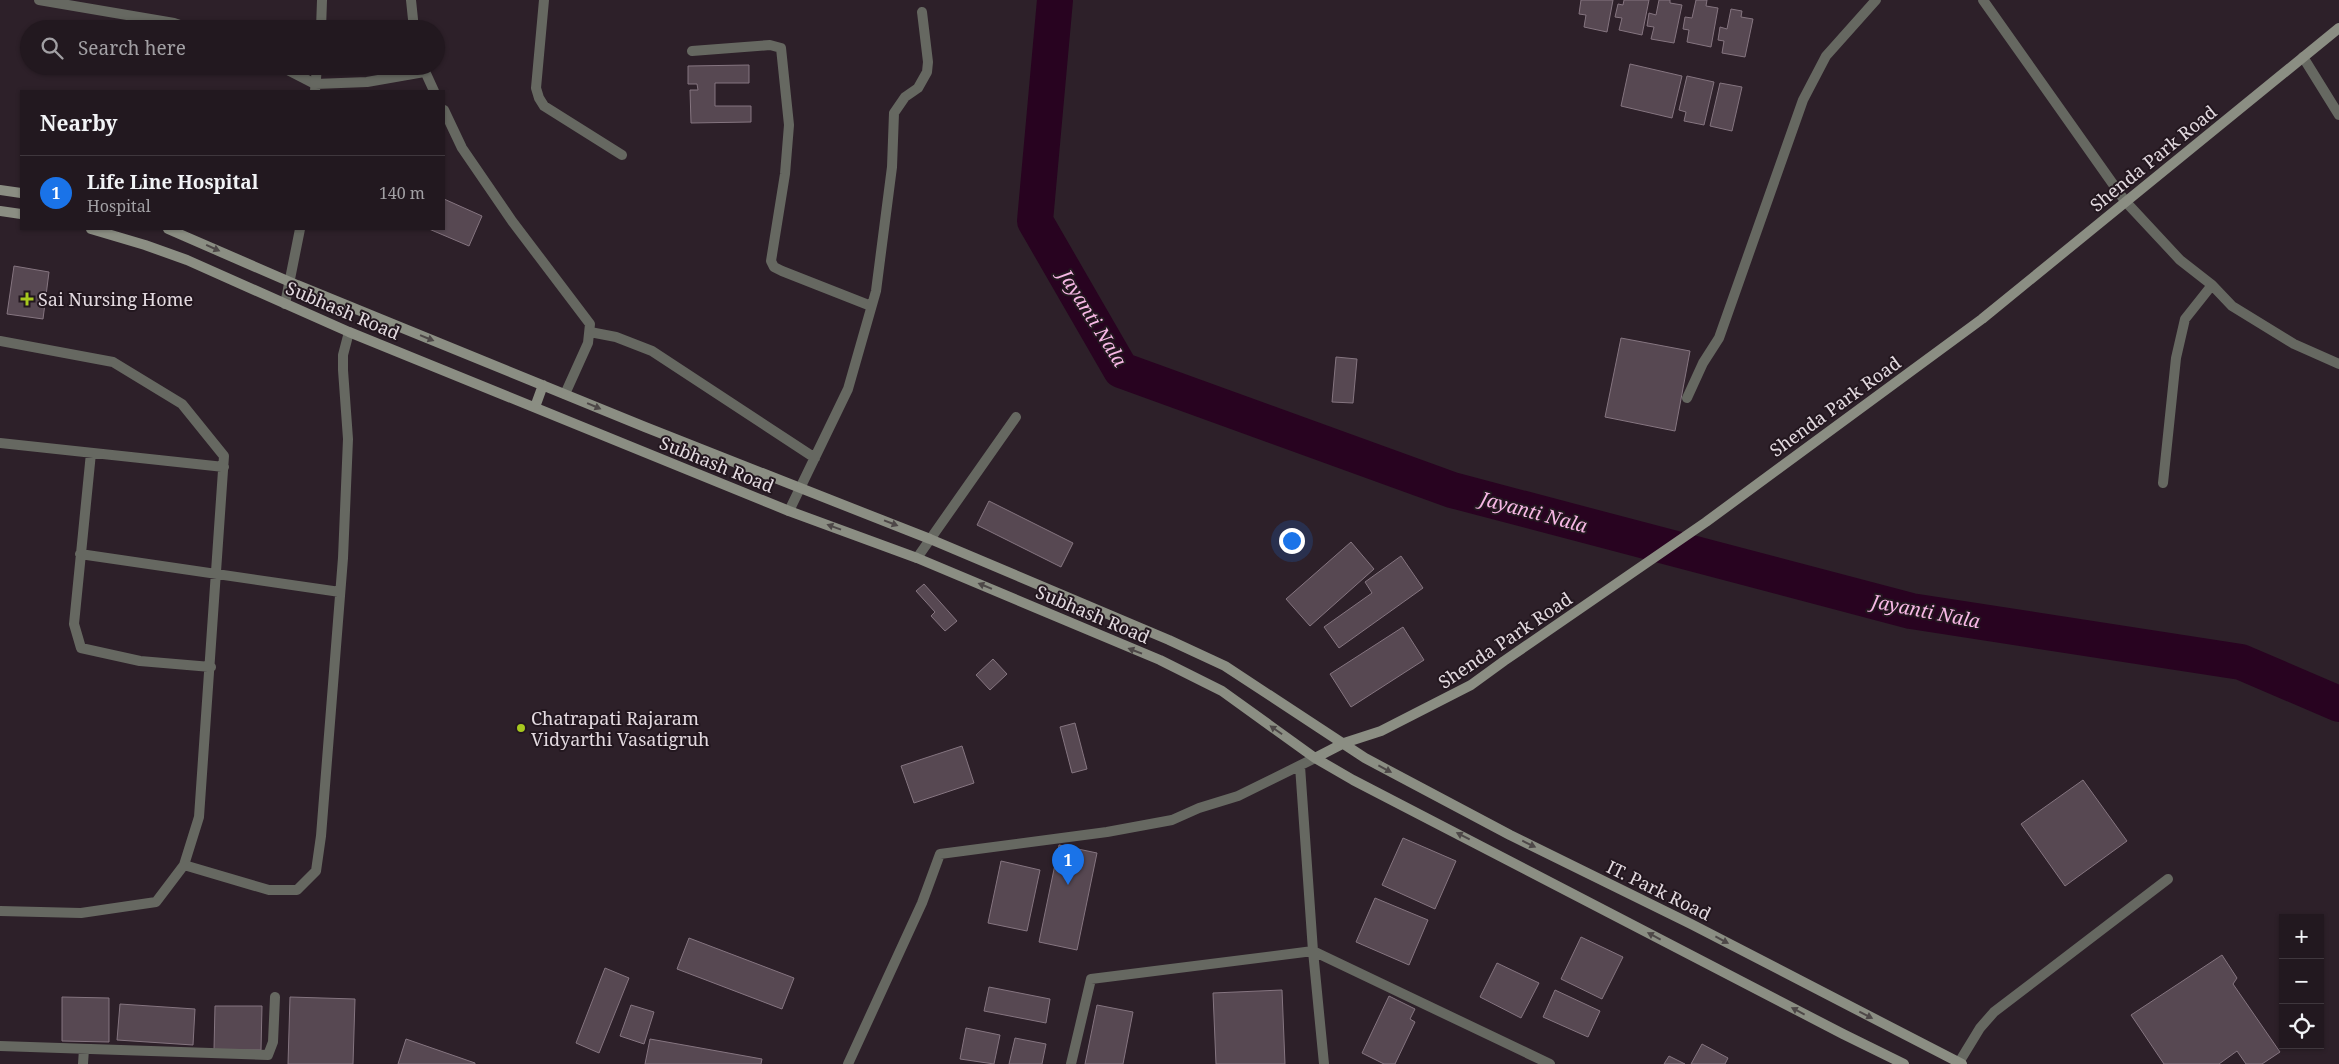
<!DOCTYPE html>
<html lang="en">
<head>
<meta charset="utf-8">
<style>
  :root { --surface:#22181f; --page:#2a2128; --text:#f1f3f6; --muted:#a2a0a4; --line:#3f373d; --accent:#1a73e8 }
  body { margin:0; font-family:"Noto Serif",serif; background:var(--page); color:var(--text) }
  .controls { position:absolute; right:15px; bottom:15px; display:grid; overflow:hidden; border-radius:0px; box-shadow:0 1px 4px #0004 }
  .controls button { width:45px; height:45px; display:grid; place-items:center; padding:0; border:0; border-bottom:1px solid var(--line); background:var(--surface); color:var(--text); font:25px sans-serif }
  .you { position:absolute; left:1291px; top:540px; width:18px; height:18px; margin:-12px; border:4px solid #fff; border-radius:50%; background:#1a73e8; box-shadow:0 0 0 8px #1a73e833 }
  .badge { display:grid; place-items:center; width:32px; height:32px; border-radius:50%; background:var(--accent); color:#fff; font-size:16px; font-weight:700 }
  .pin { position:absolute; translate:-50% -41px; filter:drop-shadow(0 1px 2px #0008) }
  .pin::after { content:''; position:absolute; top:26px; width:18px; height:15px; background:inherit; clip-path:polygon(0 0,100% 0,50% 100%) }
  .list { margin:0; padding:0; list-style:none }
  h2 { display:flex; justify-content:space-between; align-items:center; height:65px; margin:0; padding:0 20px; font-size:21px }
  h2 small { font-size:16px; font-weight:400; color:var(--muted) }
  .list li { display:grid; grid-template-columns:32px 1fr auto; gap:15px; align-items:center; box-sizing:border-box; height:75px; padding:0 20px; border-top:1px solid var(--line) }
  .list b { display:block; font-size:19px; white-space:nowrap }
  .list p { margin:0; font-size:16px; white-space:nowrap; color:var(--muted) }
  .list em { font-size:16px; font-style:normal; color:var(--muted) }
  .icon { flex:none; width:28px; height:28px; fill:none; stroke:currentColor; stroke-width:2; stroke-linecap:round; stroke-linejoin:round }
  .map { position:relative; flex:none; width:2339px; height:1064px; overflow:hidden }
  .search { position:absolute; background:var(--surface); box-shadow:0 1px 4px #0004; left:20px; top:20px; width:425px; height:55px; display:flex; align-items:center; gap:12px; box-sizing:border-box; padding:0 18px; border-radius:28px; color:var(--muted); font-size:19px }
  .panel { position:absolute; background:var(--surface); box-shadow:0 1px 4px #0004; left:20px; top:90px; width:425px; height:140px; border-radius:0px }
  .map>svg:first-child { display:block }
</style>
</head>
<body>
<div class="map">
<svg width="2339" height="1064" viewBox="0 0 2339 1064">
  <rect width="100%" height="100%" fill="#2d2029"/>
  <g fill="none" stroke-linecap="round" stroke-linejoin="round">
    <!-- river -->
    <path stroke="#280320" stroke-width="36" d="M1055 0 1035 221 1121 370 1452 490 1911 611 2241 662 2339 704"/>
  </g>
  <!-- building -->
  <path fill="#574852" stroke="#857580" d="M1581 0H1613L1607 32 1584 27 1586 15 1579 14Z
    M1624 0H1649L1642 35 1619 30 1622 18 1615 17 1618 4 1623 5Z
    M1659 0H1670V3L1682 5 1674 43 1651 39 1654 27 1647 26 1649 13 1656 15Z
    M1696 0H1707L1706 6 1718 8 1711 47 1687 42 1689 30 1683 29 1685 17 1692 18Z
    M1731 9 1742 11 1741 17 1753 19 1745 57 1722 53 1724 41 1718 40 1720 27 1727 29Z
    M1630 64 1682 76 1672 118 1621 106Z
    M749 65V83H715V106H751V122L691 123 690 90H698L697 84H688V66Z
    M1687 76 1714 82 1704 125 1684 121 1686 112 1679 110Z
    M1720 83 1742 87 1732 131 1710 126Z
    M444 199 482 216 469 246 429 229H444Z
    M14 266 49 272 43 319 7 314Z
    M1621 338 1690 351 1675 431 1605 417Z
    M1336 357 1357 359 1353 403 1332 402Z
    M989 501 1073 543 1061 567 977 525Z
    M1351 542 1374 569 1310 626 1286 599Z
    M1401 556 1423 588 1339 648 1324 627 1372 593 1365 582Z
    M924 584 957 621 945 631 931 616 935 612 916 591Z
    M1403 627 1424 660 1351 707 1330 674Z
    M993 659 1007 674 990 690 976 675Z
    M1075 723 1087 769 1072 773 1060 727Z
    M962 746 974 783 914 803 901 766Z
    M2083 780 2127 841 2065 886 2021 824Z
    M1403 838 1456 861 1435 909 1382 885Z
    M1059 845 1097 853 1077 950 1039 942Z
    M1001 861 1040 870 1027 931 988 923Z
    M1375 898 1428 920 1409 965 1356 942Z
    M1581 937 1623 957 1602 999 1561 979Z
    M689 938 794 978 782 1009 677 969Z
    M2222 955 2237 978 2233 984 2280 1052 2262 1064H2246L2237 1051 2219 1064H2164L2131 1015Z
    M1497 963 1539 983 1521 1018 1480 997Z
    M605 968 629 978 599 1053 576 1043Z
    M989 987 1050 999 1046 1023 984 1011Z
    M1282 990 1285 1064H1216L1213 993Z
    M1555 990 1600 1011 1588 1037 1543 1017Z
    M1389 996 1415 1009 1410 1019 1415 1022 1395 1064H1384L1362 1053Z
    M62 997 109 998V1042L62 1041Z
    M290 997 355 999 353 1064H288Z
    M120 1004 195 1009 193 1045 117 1040Z
    M631 1005 654 1012 644 1044 620 1036Z
    M1097 1005 1133 1012 1123 1064H1085Z
    M215 1006H262L261 1050H214Z
    M966 1028 1000 1035 994 1064 960 1059Z
    M1015 1038 1046 1044 1042 1064H1009Z
    M406 1039 475 1063V1064H398Z
    M650 1039 762 1059 761 1064H645Z
    M1702 1044 1728 1058 1725 1064H1691Z
    M1669 1056 1685 1064H1664Z"/>
  <g fill="none" stroke-linecap="round" stroke-linejoin="round">
    <!-- lane -->
    <path stroke="#666861" stroke-width="10" d="M39 0 174 23 192 29
      M280 66 315 84"/>
    <!-- street -->
    <path stroke="#666861" stroke-width="10" d="M411 0 414 29
      M544 0 536 88 539 98 544 106 622 155
      M1983 0 2125 201 2180 260 2212 285 2232 306 2294 344 2339 364
      M321 29 322 0
      M692 51 770 45 781 48 789 125 785 174 771 261 774 267 782 271 871 306
      M2303 57 2339 115
      M423 67 434 91
      M315 84 367 82 424 72
      M315 91 317 66
      M444 110 462 148 512 221 590 324 588 343 565 394
      M285 304 300 229
      M590 332 616 337 652 351 815 458
      M0 341 113 362 182 404 224 456 199 817 184 865 156 902 81 913 0 911
      M1687 398 1703 363 1719 338 1803 100 1826 56 1876 0
      M0 443 224 467
      M91 453 74 624 81 648 140 661 211 667
      M2163 483 2176 358 2185 319 2212 285
      M789 511 848 389 876 291 892 167 894 113 905 97 918 88 927 72 928 62 922 12
      M80 554 340 592
      M917 558 1016 417
      M1300 766 1313 951 1550 1064
      M184 865 269 890H297L316 871 321 836 343 558 348 439 343 370V355L349 332
      M0 1046 268 1055 273 1042 275 997
      M83 1064 84 1049
      M848 1064 922 903 940 854 1107 832 1172 820 1199 808 1238 796 1315 758
      M1071 1064 1091 979 1313 951 1324 1064
      M1958 1064 1980 1028 1994 1012 2168 879"/>
    <!-- secondary -->
    <path stroke="#8b8e83" stroke-width="10" d="M0 190 21 193
      M0 211 21 214
      M91 229 145 245 187 260 349 332 789 511 917 558 1160 660 1222 691 1315 758 1353 780 1843 1034 1904 1064
      M168 229 297 285 645 427 930 539 1169 640 1225 666 1365 758 1510 835 1691 924 1962 1064
      M535 407 543 385
      M1315 758 1344 743 1381 731 1471 685 1504 661 1706 522 1982 319 2339 28"/>
  </g>
  <!-- one-way arrows -->
  <defs><path id="oneway-solid" d="M-6-.8H1V-3.2L6.5 0L1 3.2V.8H-6Z" transform="scale(1.25)"/></defs>
  <g fill="#4d4747">
    <use href="#oneway-solid" transform="translate(213 248) rotate(24)"/>
    <use href="#oneway-solid" transform="translate(427 338) rotate(22)"/>
    <use href="#oneway-solid" transform="translate(594 406) rotate(23)"/>
    <use href="#oneway-solid" transform="translate(891 523) rotate(21)"/>
    <use href="#oneway-solid" transform="translate(834 527) rotate(-160)"/>
    <use href="#oneway-solid" transform="translate(985 586) rotate(-158)"/>
    <use href="#oneway-solid" transform="translate(1135 651) rotate(-159)"/>
    <use href="#oneway-solid" transform="translate(1276 730) rotate(-145)"/>
    <use href="#oneway-solid" transform="translate(1385 769) rotate(28)"/>
    <use href="#oneway-solid" transform="translate(1463 836) rotate(-153)"/>
    <use href="#oneway-solid" transform="translate(1529 844) rotate(26)"/>
    <use href="#oneway-solid" transform="translate(1654 936) rotate(-152)"/>
    <use href="#oneway-solid" transform="translate(1722 940) rotate(28)"/>
    <use href="#oneway-solid" transform="translate(1798 1011) rotate(-152)"/>
    <use href="#oneway-solid" transform="translate(1866 1015) rotate(27)"/>
  </g>
  <!-- markers -->
  <g fill="#a7c81f" stroke="#23171f" stroke-width="2">
    <path d="M24.5 291.5h5v5h5v5h-5v5h-5v-5h-5v-5h5z"/>
    <circle cx="521" cy="728" r="5"/>
  </g>
  <g text-anchor="middle" dominant-baseline="central" stroke-width="4" stroke-linejoin="round" paint-order="stroke">
    <!-- street labels -->
    <g font-size="18" fill="#e3dae0" stroke="#23171f">
      <text transform="translate(2153 158) rotate(-39)">Shenda Park Road</text>
      <text transform="translate(343 310) rotate(23)">Subhash Road</text>
      <text transform="translate(1835 406) rotate(-36)">Shenda Park Road</text>
      <text transform="translate(717 464) rotate(22)">Subhash Road</text>
      <text transform="translate(1093 614) rotate(23)">Subhash Road</text>
      <text transform="translate(1505 640) rotate(-34)">Shenda Park Road</text>
      <text transform="translate(1659 890) rotate(26)">IT. Park Road</text>
    </g>
    <!-- poi labels -->
    <g font-size="18" fill="#e3dae0" stroke="#23171f" text-anchor="start">
      <text x="38" y="299">Sai Nursing Home</text>
      <text x="531" y="718">Chatrapati Rajaram<tspan x="531" dy="21">Vidyarthi Vasatigruh</tspan></text>
    </g>
    <!-- water labels -->
    <g font-size="19" font-style="italic" fill="#f7b8e5" stroke="#23171f">
      <text transform="translate(1093 318) rotate(58)">Jayanti Nala</text>
      <text transform="translate(1534 512) rotate(15)">Jayanti Nala</text>
      <text transform="translate(1926 611) rotate(11)">Jayanti Nala</text>
    </g>
  </g>
</svg>
<div class="controls">
<button>+</button>
<button>−</button>
<button><svg class="icon" aria-label="locate" viewBox="0 0 24 24"><circle cx="12" cy="12" r="6"/><path d="M12 2v4M12 18v4M2 12h4M18 12h4"/></svg></button>
</div>
<div class="you"></div>
<div class="pin badge" style="left:1068px;top:885px">1</div>
<div class="search"><svg class="icon" aria-label="search" viewBox="0 0 24 24"><circle cx="10" cy="10" r="6"/><path d="M15 15l6 6"/></svg>Search here</div>
<section class="panel">
<h2>Nearby<small></small></h2>
<ul class="list">
<li><span class="badge">1</span><div><b>Life Line Hospital</b><p>Hospital</p></div><em>140 m</em></li>
</ul>
</section>
</div>
</body>
</html>
